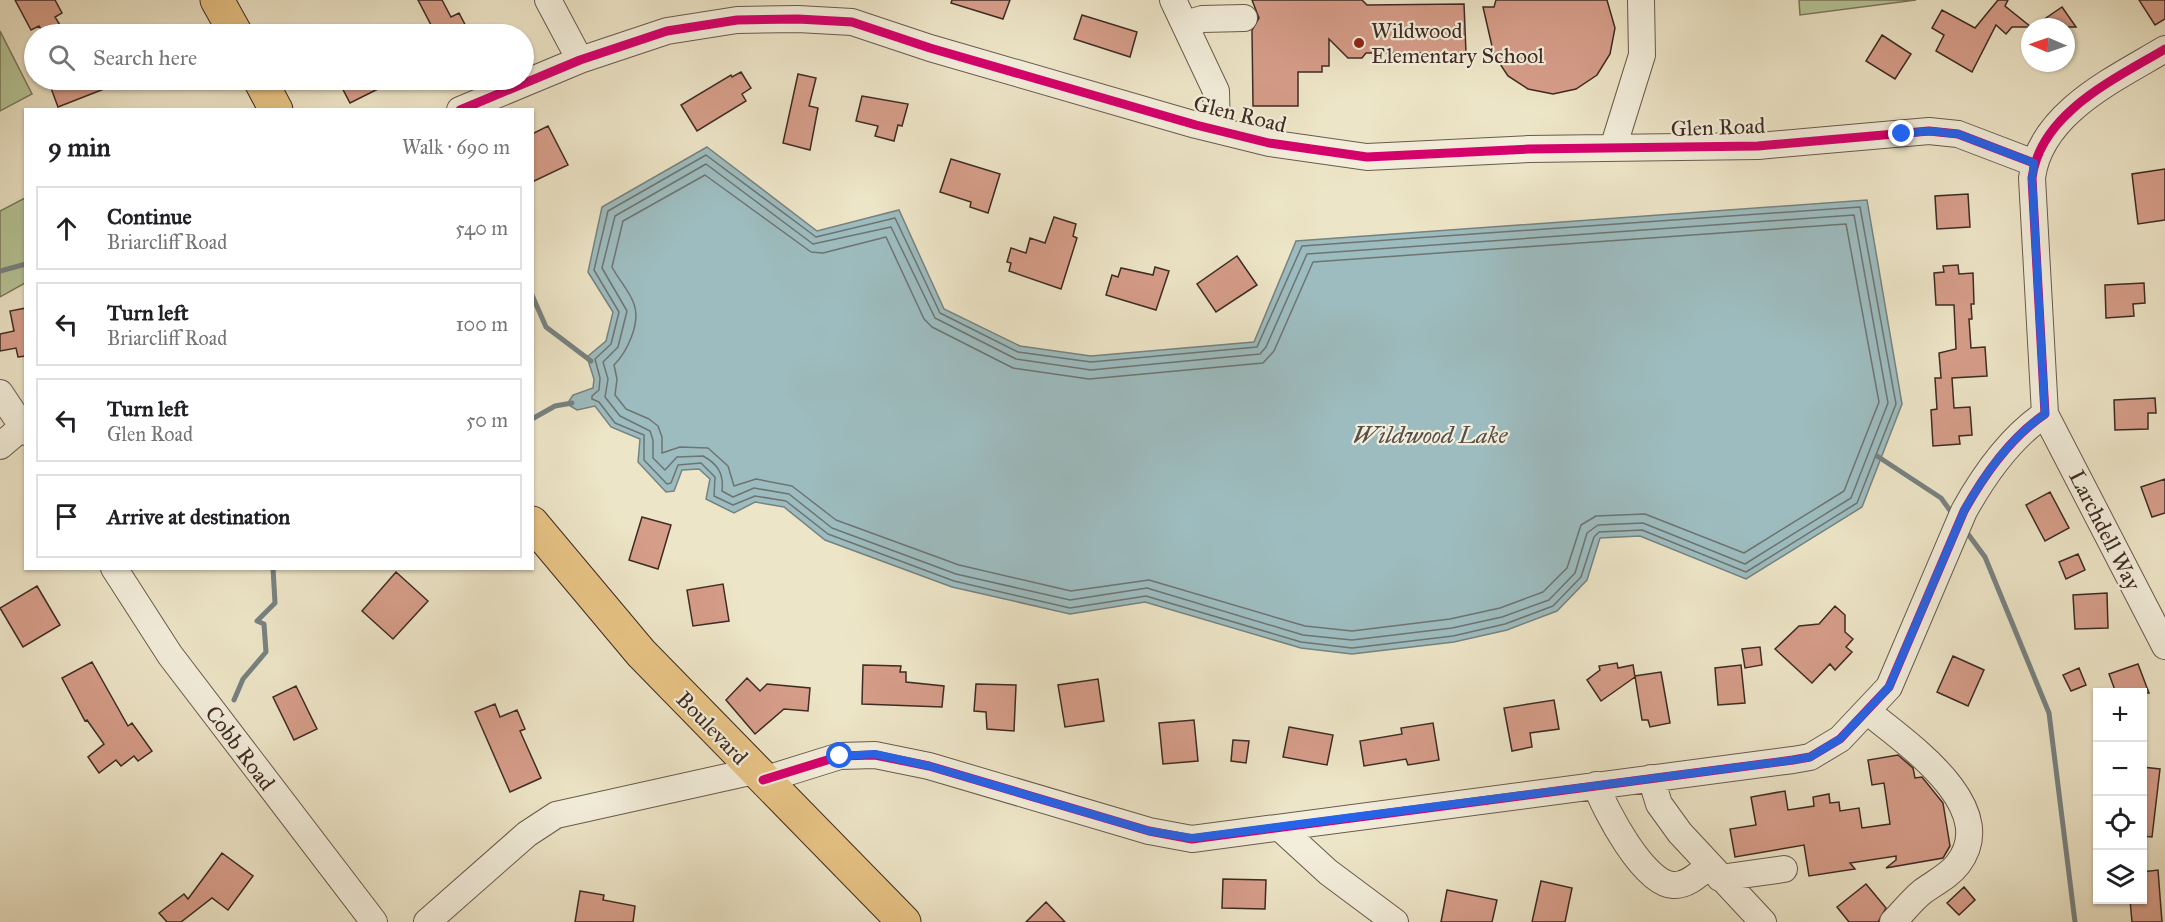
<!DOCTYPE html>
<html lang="en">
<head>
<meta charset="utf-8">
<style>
  :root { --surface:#fff; --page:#f2f2f2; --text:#202124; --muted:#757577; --line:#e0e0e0 }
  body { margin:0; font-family:"IM FELL Great Primer",serif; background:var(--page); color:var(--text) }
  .controls { position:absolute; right:18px; bottom:18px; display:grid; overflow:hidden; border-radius:0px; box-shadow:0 2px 4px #0004 }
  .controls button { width:54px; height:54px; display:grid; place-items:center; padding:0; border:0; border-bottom:2px solid var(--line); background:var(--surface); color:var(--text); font:30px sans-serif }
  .compass { position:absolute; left:2021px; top:18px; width:54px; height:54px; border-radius:50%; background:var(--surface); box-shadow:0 2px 4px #0004; rotate:272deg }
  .stop { position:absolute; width:18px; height:18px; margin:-14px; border:4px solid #2563eb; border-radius:50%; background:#fff }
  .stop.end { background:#2563eb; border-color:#fff; box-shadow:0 2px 6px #0008 }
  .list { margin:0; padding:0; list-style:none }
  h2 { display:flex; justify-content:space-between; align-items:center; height:78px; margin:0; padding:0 24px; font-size:26px }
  h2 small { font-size:20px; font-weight:400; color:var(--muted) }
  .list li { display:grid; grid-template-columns:39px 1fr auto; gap:18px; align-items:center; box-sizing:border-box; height:84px; margin:0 12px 12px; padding:0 12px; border:2px solid var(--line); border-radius:0px }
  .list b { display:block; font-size:22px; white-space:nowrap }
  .list p { margin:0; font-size:20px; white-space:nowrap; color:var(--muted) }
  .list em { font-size:20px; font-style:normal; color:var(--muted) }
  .icon { flex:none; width:33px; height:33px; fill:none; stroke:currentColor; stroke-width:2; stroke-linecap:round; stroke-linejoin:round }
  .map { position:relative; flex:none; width:2165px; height:922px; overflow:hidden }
  .search { position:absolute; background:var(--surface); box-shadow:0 2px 4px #0004; left:24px; top:24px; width:510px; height:66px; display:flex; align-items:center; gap:15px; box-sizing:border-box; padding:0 21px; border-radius:33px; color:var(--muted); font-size:22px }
  .panel { position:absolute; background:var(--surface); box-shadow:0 2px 4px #0004; left:24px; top:108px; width:510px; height:462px; border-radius:0px }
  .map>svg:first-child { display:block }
</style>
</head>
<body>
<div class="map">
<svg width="2165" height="922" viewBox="0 0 2165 922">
  <rect width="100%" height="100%" fill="#ede5c7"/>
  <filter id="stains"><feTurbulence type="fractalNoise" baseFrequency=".00333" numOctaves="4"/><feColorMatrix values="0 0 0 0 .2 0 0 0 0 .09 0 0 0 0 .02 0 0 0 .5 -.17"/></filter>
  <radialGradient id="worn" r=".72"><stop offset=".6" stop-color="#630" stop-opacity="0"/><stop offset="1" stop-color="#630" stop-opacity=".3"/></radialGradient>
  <!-- green -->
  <path fill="#b6c597" stroke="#7a785e" stroke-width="1.5" d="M1799 0H1916L1800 15Z
    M0 31 32 94 0 111Z
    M25 198V283L0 297V211Z"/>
  <!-- water -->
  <path fill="#9dbcbf" stroke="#778281" stroke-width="1.5" d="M707 147 817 231 899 210 944 309 1020 346 1091 356 1254 342 1296 241 1867 200 1902 404 1862 507 1746 579 1640 536 1600 538 1587 580 1557 611 1507 630 1454 642 1352 654 1301 648 1145 602 1070 614 952 587 825 540 784 507 755 502 734 513 706 499 710 479 699 469 682 470 674 491 666 492 638 462 640 439 611 427 595 406 577 410 567 404 573 395 593 388 594 379 587 357 606 341 613 312 588 272 602 207Z"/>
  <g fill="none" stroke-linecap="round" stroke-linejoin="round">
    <!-- shore -->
    <path stroke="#6e7472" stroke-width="1.5" d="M706 155 816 237 895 218 940 313 1018 352 1091 362 1257 347 1302 246 1860 207 1896 404 1857 503 1746 572 1642 530 1599 532 1594 537 1581 577 1553 606 1505 624 1453 636 1352 648 1301 642 1146 596 1070 608 954 581 828 534 786 501 755 496 733 505 714 496 715 477 701 463 678 465 671 483 667 484 644 460V435L615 423 599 402 592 399V396L599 390 600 378 595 359 611 344 619 312 594 270 608 211Z
      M706 164 813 244 891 227 935 318 1016 359 1091 370 1260 354 1266 347 1307 254 1854 215 1888 403 1851 498 1745 564 1643 523 1598 525 1587 533 1575 573 1549 600 1502 617 1452 628 1352 640 1303 635 1147 588 1070 600 956 574 832 528 789 494 754 488 733 497 722 491C724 474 718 464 703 456L677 457 665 470 653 458V440L650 431 620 416 605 397 608 379 603 362 618 347 627 311 602 268 615 216Z
      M705 175 811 252 823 253 886 237 924 319 932 327 1013 368 1089 379 1263 363 1274 351 1313 262 1846 224 1879 402 1844 491 1744 553 1645 514 1596 516 1581 525 1567 568 1543 592 1500 608 1450 619 1352 631 1305 626 1149 580 1071 591 959 565 836 520 792 486 756 479 734 486 728 466 708 448 680 447 662 453V437L658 426 649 419 626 409 615 395 617 379 614 365C627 352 641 323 634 304 629 290 618 279 612 267L623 221Z"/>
    <!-- stream -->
    <path stroke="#778281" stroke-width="5" d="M0 271 26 264
      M532 295 546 327 591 361
      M532 419 555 406 572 403
      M1877 456 1941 498 1954 516
      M1965 530 1985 557 2049 713 2075 922
      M234 700 243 679 266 652 264 624 257 621 275 603 273 568"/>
  </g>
  <!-- building -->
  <path fill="#d69d89" stroke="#3e2b24" stroke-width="1.5" d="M15 0H55L62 13 55 17 63 30 55 34H44L39 26 31 30Z
    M418 0H442L451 17 459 13 470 34H414L431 25Z
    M952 0H1010L1003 19 951 3Z
    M1252 0H1362L1367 5 1464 4 1466 53H1366L1362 58H1348L1329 39V66H1322V72H1298V106H1253L1252 30 1259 18Z
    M1496 0H1607L1615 28 1610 54 1597 75 1576 89 1553 94 1528 89 1508 76 1494 55 1483 7H1494Z
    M1998 0H2008L2005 6 2031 27H2012L2006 34 1996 25 1972 72 1936 51 1944 35 1932 28 1942 10 1975 28Z
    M2139 0H2165V19L2155 25Z
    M2062 7 2076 27H2033Z
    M1082 15 1137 32 1130 57 1074 39Z
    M1882 35 1911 54 1895 79 1866 61Z
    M741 72 751 88 742 94 746 101 697 131 681 105 731 75 732 77Z
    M798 74 816 78 809 106 818 108 810 150 783 143Z
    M48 80H127L58 107Z
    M338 80H396L350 103Z
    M862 96 908 104 902 126 898 125 894 141 875 136 878 126 856 121Z
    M548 126 568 165 532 182V134Z
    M951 159 1000 174 988 213 970 207 971 202 940 192Z
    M2165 169V220L2138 224 2132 174Z
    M1968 194 1970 227 1937 229 1935 196Z
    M1054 217 1076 224 1073 236 1077 238 1061 289 1009 271 1011 263 1007 262 1011 248 1026 253 1030 238 1045 243Z
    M1237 256 1257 285 1216 312 1197 284Z
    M1958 265 1959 274 1973 273 1974 304H1971L1972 319H1969L1971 348 1985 347 1987 376 1952 378 1954 408 1970 407 1972 435 1959 436 1960 444 1933 446 1931 410 1937 409 1935 378H1941L1939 353 1956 349 1954 305H1936L1934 273 1944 272 1943 266Z
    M1155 267 1169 271 1156 310 1106 295 1112 275 1118 277 1121 268 1153 275Z
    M2144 283 2145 303 2133 304 2134 316 2106 318 2105 285Z
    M26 308V356L18 357 16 348 0 351V334L14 331 10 311Z
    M2155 398 2156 413H2148V429L2115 430 2114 400Z
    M2165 479V513L2152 517 2141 487Z
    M2050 492 2069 528 2045 541 2026 505Z
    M642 517 671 525 658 569 629 560Z
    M2078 554 2085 570 2066 579 2059 562Z
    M396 572 428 601 393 639 362 611Z
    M723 584 729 621 693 626 687 590Z
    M37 586 60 625 23 647 0 608Z
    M2107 593 2108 628 2075 629 2073 595Z
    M1835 606 1845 615V632L1853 639 1846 647 1852 652 1835 670 1830 664 1812 683 1775 649 1799 626 1819 624Z
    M1760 647 1762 665 1745 668 1742 649Z
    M1953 656 1984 670 1968 706 1937 692Z
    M92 662 128 726 132 723 152 751 138 761 134 756 121 766 116 760 99 773 88 757 104 744 87 720 85 721 62 678Z
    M1617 663 1618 668 1633 665 1635 677 1601 701 1587 680 1600 670 1599 666Z
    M2138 664 2149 693H2116L2109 674Z
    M863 665 901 666 900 672H906V682L944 686 942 707 862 704Z
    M1741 665 1745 703 1718 705 1715 668Z
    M2079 668 2086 685 2071 691 2063 675Z
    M1661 672 1670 723 1650 727 1648 720H1642L1635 676Z
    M747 678 760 691 767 684 810 688 808 711 784 709 755 734 726 700Z
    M1098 679 1104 721 1065 727 1058 685Z
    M976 684 1016 685 1014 731 987 729 986 712 974 711Z
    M296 686 317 729 294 740 273 697Z
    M1554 700 1559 729 1530 733 1532 747 1512 751 1504 708Z
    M495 704 500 717 517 710 525 729 520 731 541 778 510 792 475 712Z
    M1194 720 1198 761 1163 764 1159 723Z
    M1433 723 1439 760 1408 765 1406 759 1364 766 1360 741 1402 734 1401 728Z
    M1289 727 1333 735 1327 765 1283 757Z
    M1233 740 1249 741 1246 763 1231 761Z
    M1898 755 1913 768 1915 778 1922 777 1943 803 1950 846 1943 858 1886 868 1896 860V856L1850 863 1855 869 1809 876 1804 845 1735 857 1730 829 1756 825 1751 797 1785 791 1788 810 1814 806 1813 797 1829 794 1830 803 1839 802 1840 811 1859 808 1862 828 1890 824 1884 783 1872 785 1868 760Z
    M2142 767 2160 769 2152 837 2142 836Z
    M222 853 253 876 228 910 212 898 181 922H167L159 913 184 894 188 899Z
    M2158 870 2162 922H2132L2130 900H2142V872Z
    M1223 879 1266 880 1265 909 1222 908Z
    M1541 881 1572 888 1565 922H1532Z
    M1866 884 1886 908 1878 922H1849L1837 907Z
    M1964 887 1975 900 1959 915 1947 903Z
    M1447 890 1497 900 1492 922H1441Z
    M580 891 604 895 603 900 635 906 633 922H575Z
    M1046 902 1065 922H1026Z"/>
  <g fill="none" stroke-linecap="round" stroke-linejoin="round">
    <!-- minor casing -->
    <g stroke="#6a5a4d" stroke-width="28">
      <path id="minor" d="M548 0 580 60
        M1173 0 1216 91 1217 130
        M1186 24 1202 19 1244 18
        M460 110 580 60 667 31 737 20 798 19 852 22 930 48 1196 125 1269 143 1367 157 1529 149 1758 146 1929 131 1958 134 2034 163
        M1613 148 1642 55 1641 0
        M0 393 26 432
        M2045 414 2165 646
        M0 446 26 424
        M114 568 170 655 374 922
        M1867 711C1905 742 2002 807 1958 864 1949 876 1934 883 1922 892 1911 901 1903 912 1893 922
        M1651 778 1659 804 1680 833 1763 922
        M763 780 840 756 875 755 929 766 1149 831 1192 839 1793 760 1810 757 1840 739 1889 687 1964 511C1984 475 2011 437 2045 414L2032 178C2040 113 2115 79 2165 49
        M1596 785C1605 810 1644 884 1673 885 1687 886 1699 874 1709 866
        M1280 828 1328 872 1395 922
        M1720 878 1784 869
        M427 922 527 834 556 815 754 771"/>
    </g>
    <!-- major casing -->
    <g stroke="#3e2b24" stroke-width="35">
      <path id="major" d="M217 0 236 34
        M260 80 276 110
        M532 523 641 653 904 922"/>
    </g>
    <!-- minor -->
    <use href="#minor" stroke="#f3eedb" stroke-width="26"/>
    <!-- major -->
    <use href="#major" stroke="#e6c284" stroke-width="33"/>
    <!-- cycleway casing -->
    <g stroke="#f3eedb" stroke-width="13">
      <path id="cycleway" d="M460 110 580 60 667 31 737 20 798 19 852 22 930 48 1196 125 1269 143 1367 157 1529 149 1758 146 1929 131 1958 134 2034 163
        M763 780 840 756 875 755 929 766 1149 831 1192 839 1793 760 1810 757 1840 739 1889 687 1964 511C1984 475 2011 437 2045 414L2032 178C2040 113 2115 79 2165 49"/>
    </g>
    <!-- cycleway -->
    <use href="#cycleway" stroke="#d6006c" stroke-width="9"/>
  </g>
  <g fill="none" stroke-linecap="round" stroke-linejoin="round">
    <!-- route -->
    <path stroke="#2563eb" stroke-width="8" d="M840 756 875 754 929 766 1149 831 1192 838 1793 760 1810 757 1840 739 1889 687 1964 511C1984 475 2011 437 2045 414L2032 178 2034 163 1958 134 1929 131 1902 134"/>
  </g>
  <!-- markers -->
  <circle fill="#8f2418" stroke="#f3eedb" stroke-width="2" cx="1359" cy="43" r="6"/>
  <g text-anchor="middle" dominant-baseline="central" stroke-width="4.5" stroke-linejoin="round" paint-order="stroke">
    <!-- poi labels -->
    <g font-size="22" fill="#3e2b24" stroke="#f3eedb" text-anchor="start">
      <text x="1371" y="30">Wildwood<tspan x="1371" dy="25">Elementary School</tspan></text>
    </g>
    <!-- street labels -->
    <g font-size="22" fill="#3e2b24" stroke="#f3eedb">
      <text transform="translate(1240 114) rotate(14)">Glen Road</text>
      <text transform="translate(1718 127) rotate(-2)">Glen Road</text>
      <text transform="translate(2105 530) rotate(63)">Larchdell Way</text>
      <text transform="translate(712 728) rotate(46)">Boulevard</text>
      <text transform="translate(240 748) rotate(53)">Cobb Road</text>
    </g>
    <!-- water labels -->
    <g font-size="24" font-style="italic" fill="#564f4b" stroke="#f3eedb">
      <text x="1430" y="435">Wildwood Lake</text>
    </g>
  </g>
  <rect width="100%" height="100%" filter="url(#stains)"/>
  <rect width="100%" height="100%" fill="url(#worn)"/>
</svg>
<div class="controls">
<button>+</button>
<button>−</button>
<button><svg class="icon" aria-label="locate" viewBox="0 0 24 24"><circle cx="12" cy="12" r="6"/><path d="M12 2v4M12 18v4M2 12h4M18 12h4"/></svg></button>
<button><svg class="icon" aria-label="layers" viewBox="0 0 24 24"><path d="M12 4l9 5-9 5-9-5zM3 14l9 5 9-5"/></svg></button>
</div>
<svg class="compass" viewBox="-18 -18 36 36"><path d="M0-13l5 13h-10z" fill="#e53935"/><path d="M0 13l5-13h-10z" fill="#757577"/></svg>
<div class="stop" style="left:840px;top:756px"></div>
<div class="stop end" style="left:1902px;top:134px"></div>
<div class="search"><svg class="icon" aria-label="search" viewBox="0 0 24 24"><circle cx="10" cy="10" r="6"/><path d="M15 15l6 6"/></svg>Search here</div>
<section class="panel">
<h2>9 min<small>Walk · 690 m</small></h2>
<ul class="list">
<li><svg class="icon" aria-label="ahead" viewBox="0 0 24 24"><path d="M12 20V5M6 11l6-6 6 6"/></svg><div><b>Continue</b><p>Briarcliff Road</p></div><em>540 m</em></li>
<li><svg class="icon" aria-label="left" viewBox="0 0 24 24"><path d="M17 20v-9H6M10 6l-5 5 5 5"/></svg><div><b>Turn left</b><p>Briarcliff Road</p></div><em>100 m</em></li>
<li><svg class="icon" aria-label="left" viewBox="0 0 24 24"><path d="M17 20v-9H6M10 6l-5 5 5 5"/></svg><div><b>Turn left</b><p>Glen Road</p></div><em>50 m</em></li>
<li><svg class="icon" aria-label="arrive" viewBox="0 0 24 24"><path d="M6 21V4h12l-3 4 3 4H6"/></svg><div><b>Arrive at destination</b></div></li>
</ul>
</section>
</div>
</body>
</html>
